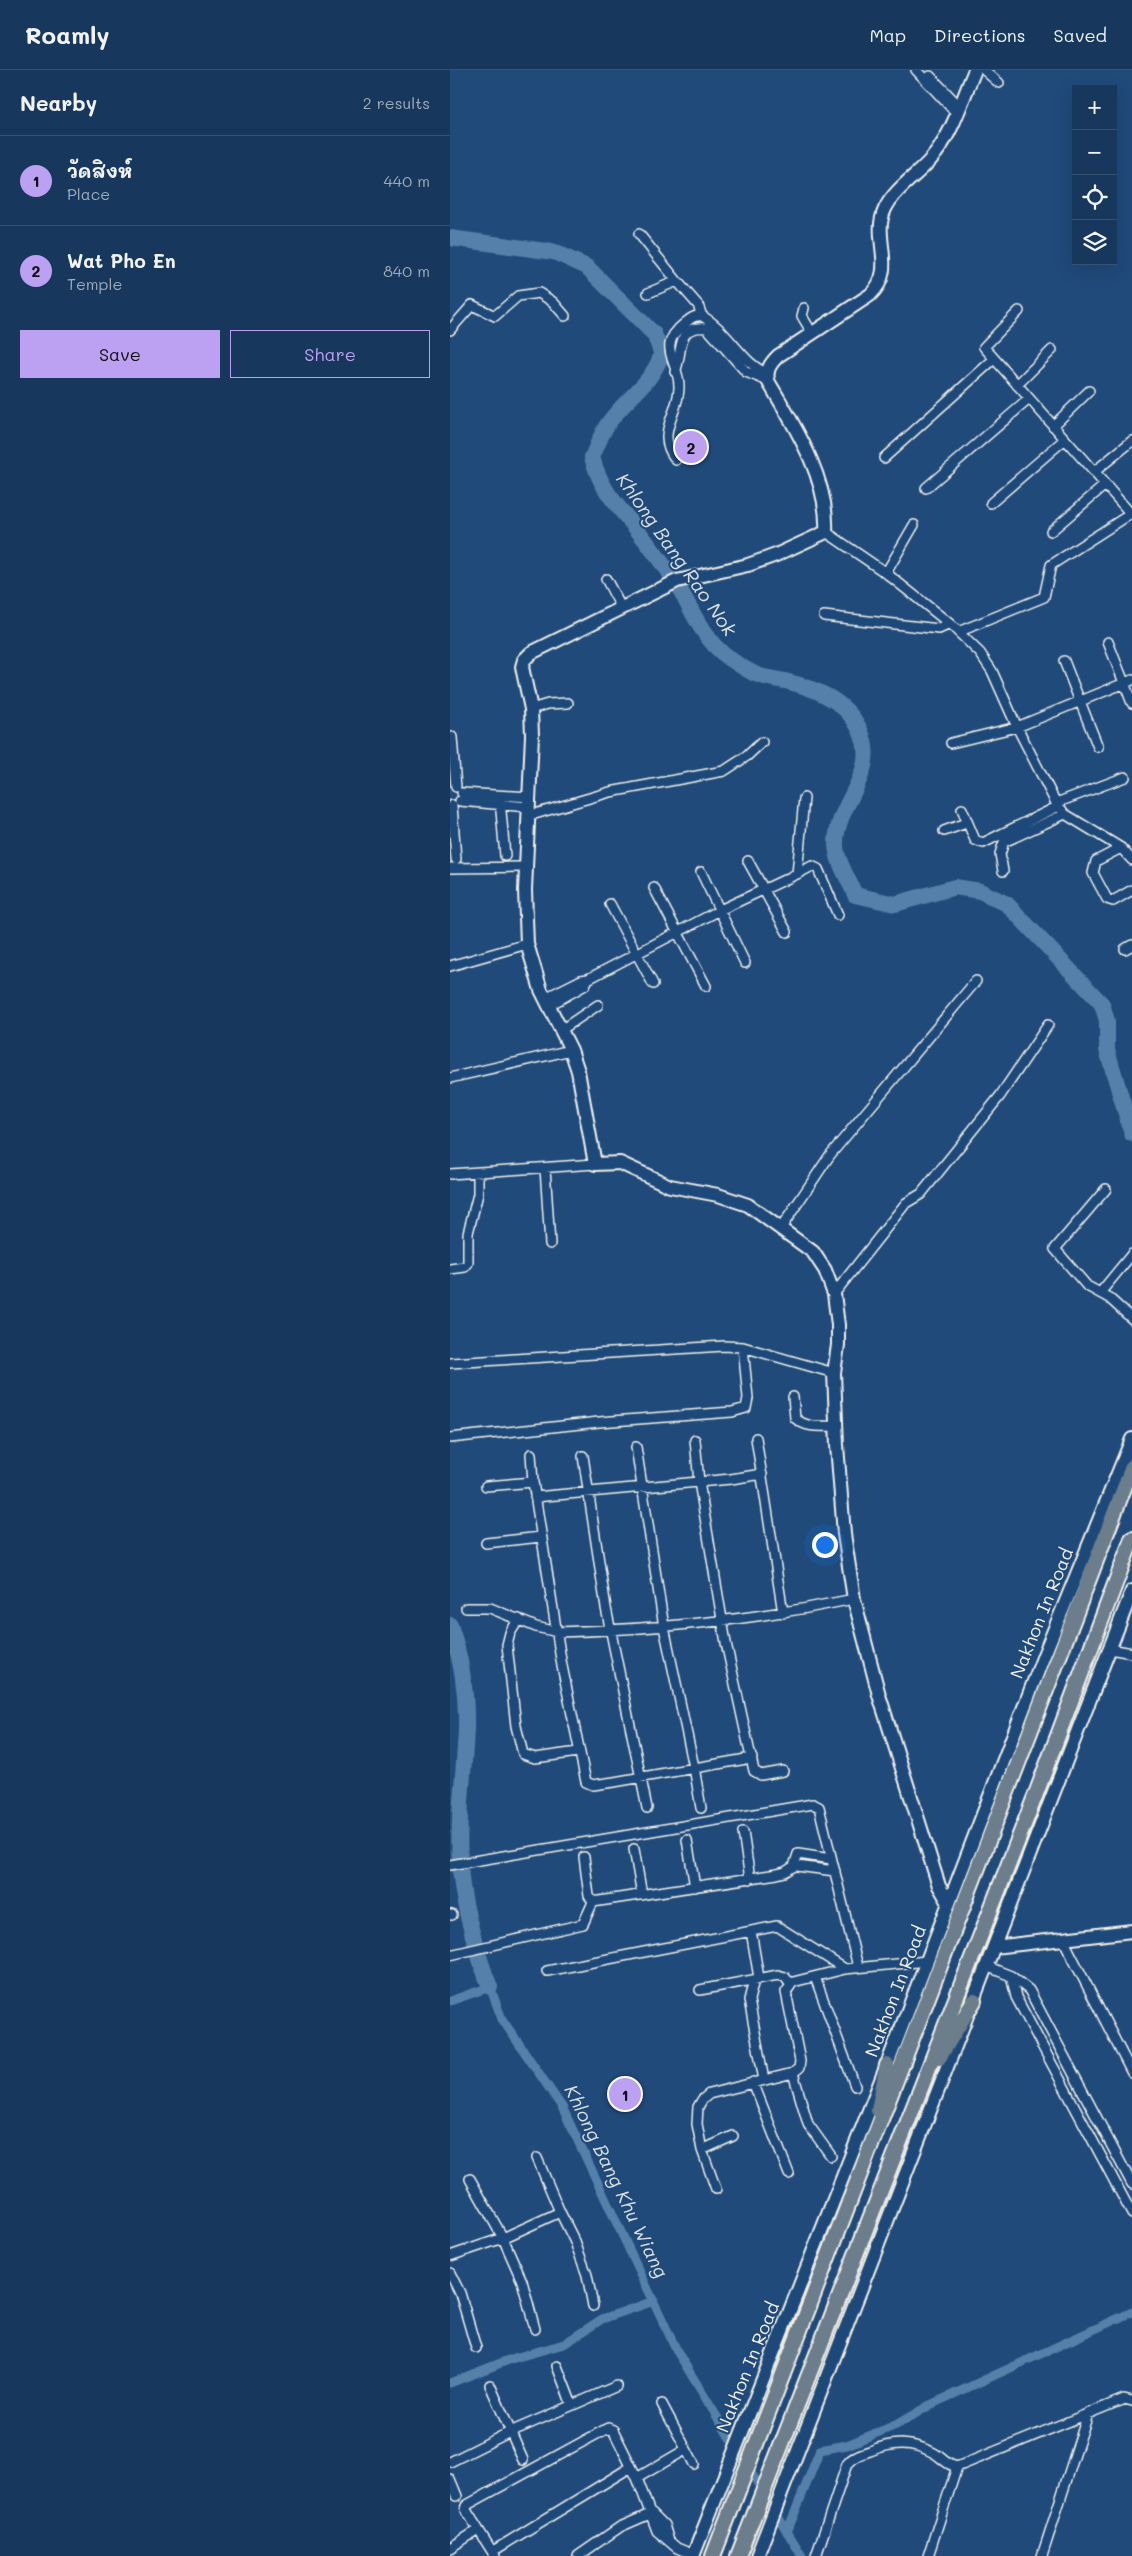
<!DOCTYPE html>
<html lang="en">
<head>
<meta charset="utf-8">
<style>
  :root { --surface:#17385c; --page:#244365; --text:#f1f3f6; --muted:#9eacbb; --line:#365272; --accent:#bca0f2 }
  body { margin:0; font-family:Mali,"Playpen Sans Thai",sans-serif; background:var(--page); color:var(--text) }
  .controls { position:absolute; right:15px; top:15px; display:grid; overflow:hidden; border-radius:0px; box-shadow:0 5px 20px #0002 }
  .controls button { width:45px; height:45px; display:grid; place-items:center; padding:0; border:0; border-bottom:1px solid var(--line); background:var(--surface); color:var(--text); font:25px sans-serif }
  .you { position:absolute; left:374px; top:1474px; width:18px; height:18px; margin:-12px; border:4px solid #fff; border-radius:50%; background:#1a73e8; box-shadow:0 0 0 8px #1a73e833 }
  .badge { display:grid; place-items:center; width:32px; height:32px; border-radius:50%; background:var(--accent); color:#111; font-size:16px; font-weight:700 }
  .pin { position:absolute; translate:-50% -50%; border:2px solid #fff; box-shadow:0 1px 5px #0006 }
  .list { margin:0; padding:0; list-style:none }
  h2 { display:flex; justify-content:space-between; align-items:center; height:65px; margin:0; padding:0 20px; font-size:21px }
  h2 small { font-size:16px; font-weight:400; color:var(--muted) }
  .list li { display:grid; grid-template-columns:32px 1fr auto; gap:15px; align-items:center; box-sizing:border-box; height:90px; padding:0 20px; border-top:1px solid var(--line) }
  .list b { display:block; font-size:19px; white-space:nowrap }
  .list p { margin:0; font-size:16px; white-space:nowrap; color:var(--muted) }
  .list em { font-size:16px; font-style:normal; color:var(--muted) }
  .actions { display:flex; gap:10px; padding:15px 20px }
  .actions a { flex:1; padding:11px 0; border:1px solid var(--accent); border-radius:0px; text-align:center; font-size:18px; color:var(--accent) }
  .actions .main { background:var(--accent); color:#111 }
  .icon { flex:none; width:28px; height:28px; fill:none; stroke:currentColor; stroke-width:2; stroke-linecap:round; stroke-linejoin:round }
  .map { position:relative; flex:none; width:682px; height:2486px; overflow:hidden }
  header { display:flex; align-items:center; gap:30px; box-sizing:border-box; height:70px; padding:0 25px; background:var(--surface); border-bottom:1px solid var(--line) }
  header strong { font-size:24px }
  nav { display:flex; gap:28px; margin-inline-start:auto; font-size:18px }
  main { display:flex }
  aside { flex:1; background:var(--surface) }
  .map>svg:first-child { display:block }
</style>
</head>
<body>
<header>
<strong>Roamly</strong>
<nav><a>Map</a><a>Directions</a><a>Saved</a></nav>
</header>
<main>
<aside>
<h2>Nearby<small>2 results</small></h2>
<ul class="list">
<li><span class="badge">1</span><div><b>วัดสิงห์</b><p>Place</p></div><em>440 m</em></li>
<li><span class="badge">2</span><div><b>Wat Pho En</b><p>Temple</p></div><em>840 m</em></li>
</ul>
<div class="actions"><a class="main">Save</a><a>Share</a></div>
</aside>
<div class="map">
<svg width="682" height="2486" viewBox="0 0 682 2486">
  <rect width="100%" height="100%" fill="#1f4a7a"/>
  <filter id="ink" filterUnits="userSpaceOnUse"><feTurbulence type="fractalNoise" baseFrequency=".02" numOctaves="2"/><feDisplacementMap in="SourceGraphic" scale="10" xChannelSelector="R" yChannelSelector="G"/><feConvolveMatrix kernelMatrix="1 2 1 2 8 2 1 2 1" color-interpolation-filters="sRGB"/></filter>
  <g filter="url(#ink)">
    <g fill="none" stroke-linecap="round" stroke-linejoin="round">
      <!-- canal -->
      <path stroke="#5580a9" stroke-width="9" d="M0 1931 40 1917 52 1949 112 2037 228 2283 352 2486
        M0 2313 61 2289 114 2274 152 2249 204 2231
        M337 2462 370 2380 397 2375 446 2355 480 2335 682 2242"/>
      <!-- river -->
      <path stroke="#5580a9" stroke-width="16" d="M0 168 104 182 137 197 204 264 212 284C199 318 176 327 157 355 151 364 147 377 142 387 151 419 164 432 185 457 200 476 216 498 229 518 241 538 249 559 265 576 274 586 293 598 305 604 314 608 326 609 335 611 364 618 394 629 409 658 432 702 387 731 386 772 385 789 399 809 405 825L445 834 505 817 530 821 557 834 652 934 657 951V980L682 1064
        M0 1555C11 1587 17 1625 16 1659 14 1708 6 1758 11 1807 14 1839 28 1887 40 1917"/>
      <!-- street casing -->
      <g stroke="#f4f1e8" stroke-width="12">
        <path id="street" d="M466 0 506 43
          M534 0 549 13
          M480 6 509 36
          M189 164 227 211
          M198 223 227 211 248 235 252 246
          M354 238 352 246 362 263
          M569 241 534 277 681 444
          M0 260 22 235 45 246 68 226 89 223 103 232 115 246
          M225 302C234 282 224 254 257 258L296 302 318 311
          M567 315 602 280
          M603 356 639 321
          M434 388 544 289
          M226 390C204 362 229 346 229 317 230 292 204 277 235 253 240 249 244 245 252 246 278 260 293 295 317 303
          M644 402 682 371
          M476 418 579 329
          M541 433 615 369
          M601 461 655 415
          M376 462 436 503 500 554 530 583 542 601 567 657 606 733 615 744 671 778 682 790
          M436 503 464 455
          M156 509 171 537
          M374 546 489 559 500 554
          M508 562 594 527 601 495 682 443
          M658 572 682 633
          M614 591 648 677
          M81 639 98 634 118 633
          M2 667 6 717
          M501 673 567 657 682 610
          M12 723 80 727
          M50 730 55 786
          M10 731 79 737
          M606 733 675 707
          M2 735 6 789
          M512 739 525 770 533 773 609 736
          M78 746 160 722 274 701 297 686 312 672
          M494 761 516 753
          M671 778 646 791 643 803 657 829 663 831 682 820
          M298 791 337 862
          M0 798 76 797
          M553 801 550 784 554 772 615 744
          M251 802 295 893
          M347 804 362 796 368 799 388 845
          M204 818 256 916
          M160 834 203 914
          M675 879 682 875
          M0 896 77 874
          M95 928 131 910 138 909 270 840 347 804 354 728
          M98 936 135 915 138 909
          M111 960 148 935
          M0 1008 121 980
          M95 1098 100 1174
          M0 1104 145 1094
          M656 1119 605 1179 637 1216 659 1228 682 1249
          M331 1158 380 1085 526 911
          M0 1199 15 1197 18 1193V1163L28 1124V1103
          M650 1223 682 1184
          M384 1224 456 1133 471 1124 550 1026 598 955
          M0 1293 274 1276 293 1277 384 1303
          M343 1327 345 1348C357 1359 371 1356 386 1356
          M0 1368 149 1352 282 1342 296 1338 298 1328 293 1277
          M306 1368 333 1543
          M245 1370 249 1412 276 1573 304 1701 311 1705 333 1701
          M186 1377 214 1557 244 1697 251 1738
          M81 1384 83 1412 112 1596 136 1712 143 1715 164 1712 302 1688
          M133 1386 156 1538 197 1738
          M36 1416 83 1412
          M85 1427 281 1409 312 1404
          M36 1473 91 1467
          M16 1538H40L86 1557 108 1562C211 1559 304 1550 404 1529
          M69 1549 60 1563 57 1575 66 1656 73 1684 85 1688 128 1682
          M660 1579 682 1583
          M293 1762 300 1809
          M237 1770 245 1817
          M184 1779 192 1825
          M134 1787 139 1826 143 1832
          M381 1789 348 1784 345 1793 347 1796 385 1801
          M0 1795 363 1734 369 1737 408 1897
          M0 1845H2
          M301 1861 309 1908
          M614 1871 682 2003
          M0 1885 133 1854 143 1832 327 1804 335 1802 346 1795
          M536 1896 561 1906 579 1920 682 2114
          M97 1901 327 1856 395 1899 477 1891
          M561 1906 566 1927 682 2144
          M365 1907 405 2016
          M304 1910 299 1930 314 2010
          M250 1920 328 1905 335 1907 340 1914
          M343 2003 358 2054 381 2086
          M303 2012 339 2104
          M252 2080 283 2066
          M87 2088 110 2142 125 2172 137 2205 143 2236
          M20 2109 53 2168 72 2211 85 2259
          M266 2119 252 2080 247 2054 248 2037 252 2030 259 2024 343 2003 349 1998 350 1991 336 1922 343 1912 395 1899
          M0 2186 53 2168 110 2142
          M0 2203 10 2223 26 2278
          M107 2296 122 2335
          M40 2315 73 2390
          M212 2334 244 2394
          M0 2392 60 2362 167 2316
          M187 2408 235 2380
          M0 2409 7 2426
          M202 2443 214 2455 219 2471
          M0 2478 28 2460
          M43 2481 181 2397
          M45 2486 16 2440 17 2435 158 2358 163 2360 187 2408 207 2461 227 2478 244 2485
          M128 2486 170 2457 202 2443
          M366 2486 397 2394C403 2386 411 2384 420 2381 443 2372 462 2371 484 2383 493 2388 496 2395 507 2397L674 2329 682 2331
          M478 2486 507 2397
          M592 2486 638 2344"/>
      </g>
      <!-- secondary casing -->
      <g stroke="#f4f1e8" stroke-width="16">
        <path id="secondary" d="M499 1833 489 1816 429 1625 404 1529 394 1464 387 1375 384 1303 388 1275V1255L384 1224 375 1200 363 1182 298 1135 268 1125 220 1116 170 1093 145 1094 128 1001 121 980 91 920 77 874 75 820 82 665 81 639 72 597 74 590 81 583 227 511 298 495 326 485 376 462C379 409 344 355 318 311 316 300 320 294 328 286L420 225C448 199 421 168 435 139 446 116 472 103 486 83 504 59 513 27 525 0
          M544 1877 682 1861
          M243 2486 437 1995 594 1585 682 1369
          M307 2486 682 1521"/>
      </g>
      <!-- primary casing -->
      <g stroke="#f4f1e8" stroke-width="18">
        <path id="primary" d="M489 1988 524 1931
          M428 2040 437 1995
          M263 2486 682 1397
          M288 2486 586 1724 682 1469"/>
      </g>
      <!-- street -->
      <use href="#street" stroke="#1f4a7a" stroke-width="9"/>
      <!-- secondary -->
      <use href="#secondary" stroke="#1f4a7a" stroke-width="12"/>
      <!-- primary -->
      <use href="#primary" stroke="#6c7d8b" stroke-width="14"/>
    </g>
  </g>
  <g text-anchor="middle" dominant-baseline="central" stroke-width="4" stroke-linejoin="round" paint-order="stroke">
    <!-- street labels -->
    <g font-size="18" fill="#f4f1e8" stroke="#1f4a7a">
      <text transform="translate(591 1543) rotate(-68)">Nakhon In Road</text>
      <text transform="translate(445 1921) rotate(-69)">Nakhon In Road</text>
      <text transform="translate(297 2297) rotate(-68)">Nakhon In Road</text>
    </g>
    <!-- water labels -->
    <g font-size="19" font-style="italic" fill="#dce0df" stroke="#1f4a7a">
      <text transform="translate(227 484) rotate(55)">Khlong Bang Rao Nok</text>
      <text transform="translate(167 2111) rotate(64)">Khlong Bang Khu Wiang</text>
    </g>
  </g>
</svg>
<div class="controls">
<button>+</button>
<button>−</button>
<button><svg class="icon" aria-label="locate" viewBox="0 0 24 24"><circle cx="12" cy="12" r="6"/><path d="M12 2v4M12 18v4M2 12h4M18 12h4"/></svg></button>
<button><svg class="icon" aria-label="layers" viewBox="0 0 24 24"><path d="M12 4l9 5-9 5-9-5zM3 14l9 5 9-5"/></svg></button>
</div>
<div class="you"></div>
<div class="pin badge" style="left:175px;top:2024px">1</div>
<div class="pin badge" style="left:241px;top:377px">2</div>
</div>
</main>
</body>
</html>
